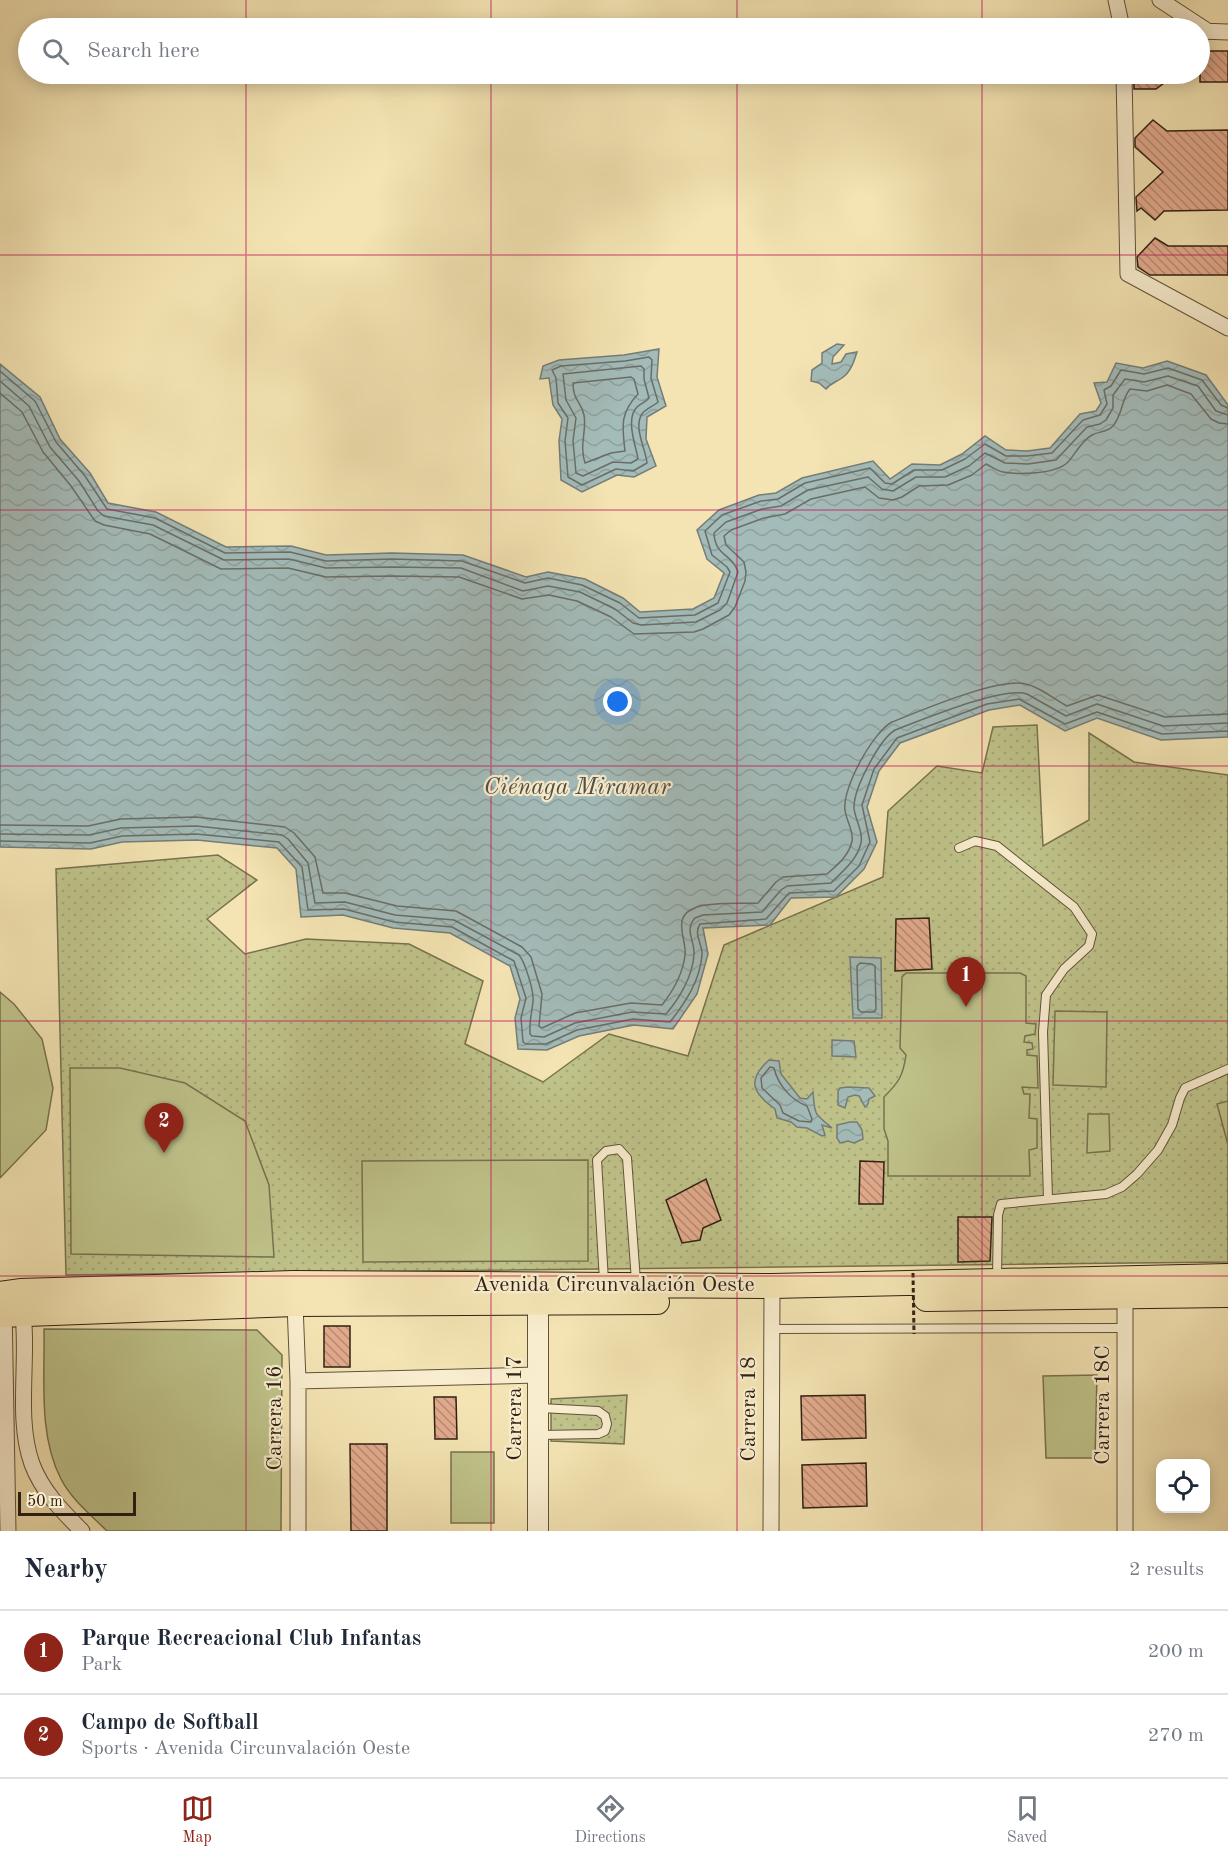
<!DOCTYPE html>
<html lang="en">
<head>
<meta charset="utf-8">
<style>
  :root { --surface:#fff; --page:#f6f6f7; --text:#1f2937; --muted:#747a83; --line:#e0e1e3; --accent:#8f2418 }
  body { margin:0; font-family:"Old Standard TT",serif; background:var(--page); color:var(--text) }
  .controls { position:absolute; right:18px; bottom:18px; display:grid; overflow:hidden; border-radius:12px; box-shadow:0 3px 15px #0003 }
  .controls button { width:54px; height:54px; display:grid; place-items:center; padding:0; border:0; border-bottom:2px solid var(--line); background:var(--surface); color:var(--text); font:30px sans-serif }
  .scale { position:absolute; left:18px; bottom:15px; width:118px; box-sizing:border-box; padding-left:6px; border:3px solid #312113; border-top:0; font-size:16px; line-height:21px; white-space:nowrap; color:#312113; -webkit-text-stroke:4px #f8edce; paint-order:stroke }
  .you { position:absolute; left:618px; top:702px; width:21px; height:21px; margin:-15px; border:4px solid #fff; border-radius:50%; background:#1a73e8; box-shadow:0 0 0 9px #1a73e833 }
  .badge { display:grid; place-items:center; width:39px; height:39px; border-radius:50%; background:var(--accent); color:#fff; font-size:20px; font-weight:700 }
  .pin { position:absolute; translate:-50% -50px; filter:drop-shadow(0 2px 3px #0008) }
  .pin::after { content:''; position:absolute; top:32px; width:21px; height:18px; background:inherit; clip-path:polygon(0 0,100% 0,50% 100%) }
  .list { margin:0; padding:0; list-style:none }
  h2 { display:flex; justify-content:space-between; align-items:center; height:78px; margin:0; padding:0 24px; font-size:26px }
  h2 small { font-size:20px; font-weight:400; color:var(--muted) }
  .list li { display:grid; grid-template-columns:39px 1fr auto; gap:18px; align-items:center; box-sizing:border-box; height:84px; padding:0 24px; border-top:2px solid var(--line) }
  .list b { display:block; font-size:22px; white-space:nowrap }
  .list p { margin:0; font-size:20px; white-space:nowrap; color:var(--muted) }
  .list em { font-size:20px; font-style:normal; color:var(--muted) }
  .icon { flex:none; width:33px; height:33px; fill:none; stroke:currentColor; stroke-width:2; stroke-linecap:round; stroke-linejoin:round }
  .map { position:relative; flex:none; width:1228px; height:1531px; overflow:hidden }
  .search { position:absolute; background:var(--surface); box-shadow:0 3px 15px #0003; left:18px; right:18px; top:18px; height:66px; display:flex; align-items:center; gap:15px; box-sizing:border-box; padding:0 21px; border-radius:33px; color:var(--muted); font-size:22px }
  .sheet { height:246px; background:var(--surface) }
  nav { display:flex; justify-content:space-around; align-items:center; box-sizing:border-box; height:84px; border-top:2px solid var(--line); background:var(--surface); font-size:16px; color:var(--muted) }
  nav a { display:grid; justify-items:center; gap:3px }
  nav .on { color:var(--accent) }
  .map>svg:first-child { display:block }
</style>
</head>
<body>
<div class="map">
<svg width="1228" height="1531" viewBox="0 0 1228 1531">
  <defs>
    <pattern id="park-dots" width="8" height="8" patternUnits="userSpaceOnUse" patternTransform="scale(1.5)"><rect width="8" height="8" fill="#bfc38a"/><path d="M2 2h.1M6 6h.1" fill="none" stroke="#a5a776" stroke-width="1.8" stroke-linecap="round"/></pattern>
    <pattern id="water-waves" width="16" height="10" patternUnits="userSpaceOnUse" patternTransform="scale(1.5)"><rect width="16" height="10" fill="#a3bbb9"/><path d="M0 5q4-4 8 0t8 0" fill="none" stroke="#8da09e"/></pattern>
    <pattern id="building-back-hatch" width="6" height="6" patternUnits="userSpaceOnUse" patternTransform="scale(1.5)"><rect width="6" height="6" fill="#e2aa8d"/><path d="M-1 5l2 2M0 0l6 6M5-1l2 2" fill="none" stroke="#b88a72"/></pattern>
  </defs>
  <rect width="100%" height="100%" fill="#f4e4b3"/>
  <filter id="stains"><feTurbulence type="fractalNoise" baseFrequency=".00333" numOctaves="4"/><feColorMatrix values="0 0 0 0 .2 0 0 0 0 .09 0 0 0 0 .02 0 0 0 .5 -.17"/></filter>
  <radialGradient id="worn" r=".72"><stop offset=".6" stop-color="#630" stop-opacity="0"/><stop offset="1" stop-color="#630" stop-opacity=".3"/></radialGradient>
  <!-- park -->
  <path fill="url(#park-dots)" stroke="#78724e" stroke-width="1.5" d="M1037 725 1043 846 1089 820V733L1134 762 1228 775V1262L66 1275 56 869 218 855 257 880 207 919 245 954 306 939 409 944 483 981 465 1044 543 1082 609 1034 688 1056 724 945 883 877 888 811 937 766 982 773 993 727Z
    M627 1395 624 1444 551 1441V1399Z"/>
  <!-- pitch -->
  <path fill="#bfc38a" stroke="#78724e" stroke-width="1.5" d="M906 973H1020L1026 976V1023L1036 1024 1035 1034 1025 1036 1024 1042 1032 1043 1033 1049 1027 1050V1055L1037 1056 1038 1088 1022 1087 1024 1094H1030L1029 1118 1037 1119V1148L1029 1150 1030 1176H888V1141L884 1129V1097C899 1082 903 1076 906 1055L900 1048 902 977Z
    M0 992 14 1004 42 1039 53 1088 46 1130 0 1178Z
    M1055 1011 1107 1012 1106 1087 1053 1085Z
    M70 1068H120L185 1083 245 1121 269 1185 274 1257 71 1254Z
    M1228 1101V1140L1227 1141 1217 1104Z
    M1088 1114H1109L1110 1151 1087 1153Z
    M588 1160V1261L363 1262 362 1161Z
    M44 1329 257 1330 282 1355 281 1531H107C92 1516 71 1499 61 1479 38 1435 45 1378 44 1329Z
    M1097 1375 1095 1458H1046L1043 1376Z
    M451 1452H494V1523H451Z"/>
  <!-- water -->
  <path fill="url(#water-waves)" stroke="#757d77" stroke-width="1.5" d="M837 344 844 345 833 357 832 364 841 362 846 354 857 352C854 361 851 372 842 378 836 382 831 383 826 389L819 383 811 381 812 370 822 363V353Z
    M659 349 657 377 666 406 647 417 646 439 656 466 634 477 617 475 582 492 561 480 559 441 562 419 553 405 549 378 540 379 543 366 559 360 624 355Z
    M1167 361 1206 375 1228 405V737L1161 740 1097 718 1065 731 1020 705 989 710 900 743 879 771 867 807 877 842 864 869 836 897 791 898 770 925 703 928 708 954 697 994 673 1029 634 1025 579 1036 547 1050 518 1049 515 1018 520 999 510 966 450 933 393 928 343 915 301 917 296 869 277 848 197 840 122 842 91 849 0 847V364L40 397 60 439 90 473 108 503 156 512 226 547 291 546 326 555 392 553 463 555 526 577 548 572 585 579 623 598 640 612 693 609 714 598 724 573 707 559 697 530 719 510 759 495 776 493 802 478 873 461 890 479 912 464 940 465 962 454 985 436 1006 450 1027 451 1050 448 1080 414 1096 411 1101 403 1094 383 1107 382 1116 363 1143 368Z
    M850 957 881 958 882 1018H853Z
    M832 1040 854 1041 856 1057 832 1056Z
    M769 1060 779 1061 781 1074 800 1098 807 1099 813 1092C815 1115 813 1112 832 1128L822 1125 825 1135 822 1136 807 1128 797 1127 791 1122 777 1118 775 1109C753 1093 746 1081 769 1060Z
    M848 1087 869 1088 875 1096 869 1099 868 1104 865 1107 859 1096 855 1095 848 1097 845 1108 838 1105V1091L840 1088Z
    M850 1122H857L862 1130 863 1139 854 1143 848 1141 840 1143 837 1138V1125Z"/>
  <g fill="none" stroke-linecap="round" stroke-linejoin="round">
    <!-- shore -->
    <path stroke="#6a6e66" stroke-width="1.5" d="M649 357 652 360 651 378 658 402C654 406 645 409 642 414 633 427 646 450 647 463L633 471 616 469 582 485 568 477 565 441 568 418 558 403 556 378 552 370 561 366 625 361Z
      M641 366 644 369V379L649 398C646 402 641 403 637 407 625 419 636 446 638 459L631 463 613 462 583 476 576 473 573 441 576 418 566 400 563 374Z
      M0 371 35 401 56 442 85 476 107 509 155 518 225 553 290 552 326 561 392 559 462 561 525 583 548 578 582 585 620 603 639 618 695 615 718 603 730 572 727 567 712 555 705 531 722 515 761 501 778 499 805 483 870 468 885 483 892 484 914 470H942L965 459 985 444 1006 456H1027L1052 453 1083 420 1100 415 1107 404 1104 390 1111 386 1121 370 1144 374 1168 368 1202 380 1221 405 1228 408
      M631 377 634 379 638 394C620 413 622 426 625 451L611 453 585 463C579 445 587 430 584 415 581 401 573 401 573 383Z
      M0 381 29 406 50 447 79 481 98 511 104 516 153 525 224 560 289 559 326 568 392 567 461 568 523 591 548 586 580 592 615 609 633 623 641 625 696 622 720 610 727 603 738 572C733 554 715 557 714 533L726 522 762 509 781 506 808 490 868 477 882 489 893 491 916 477H945L969 466 985 453 1005 463 1028 464 1056 460 1087 427 1100 424 1106 420 1113 408V395L1125 379 1144 382 1168 376 1198 386 1216 411 1228 415
      M0 393 22 412 43 452 71 486 95 521 104 525 150 534 221 569 288 568 326 577 392 576 459 577 522 599 549 595 577 601 611 617 634 634 694 632 703 629 729 615 735 607 745 581 746 572 744 562 726 545 724 536 731 530 764 518 785 514 811 499 865 487 879 498 893 500 902 497 919 486 948 485 972 475 986 464C992 467 997 471 1003 472 1018 475 1055 474 1067 463 1075 455 1081 441 1092 435 1099 431 1106 433 1113 426 1123 414 1121 400 1130 389L1147 391 1167 385 1191 394 1211 419 1219 423 1228 424
      M0 825 88 826 121 819 196 817 285 827 294 833 315 857 323 893H345L397 906 456 911 522 947 531 957 542 994 539 1026 542 1028 575 1013 631 1003 662 1005C673 991 683 973 685 955 687 938 670 916 697 907 714 902 740 904 758 903L776 882 783 877 827 874C837 865 849 856 852 841 854 832 846 820 845 810 842 788 873 732 892 722 920 711 999 677 1026 684 1040 687 1054 699 1067 706L1098 695 1165 717 1228 714
      M0 834 89 835 121 828 196 826 282 835 288 839 308 863 315 903 345 902 395 915 454 920 519 955C525 962 534 991 533 1001 532 1014 529 1020 530 1034L532 1036 544 1037 575 1023 632 1012 666 1014C679 999 693 976 694 954 695 941 684 930 695 918L703 915 762 912 781 890 787 886 831 883C843 871 857 860 861 843 864 832 854 818 854 807 854 788 879 740 895 730 922 720 1003 686 1027 694L1066 716 1097 704 1163 726 1228 723
      M0 841 90 843 122 836 196 834 279 842 302 867 308 910 344 909 394 922 452 927 514 961 526 998 521 1018 523 1042 526 1044H546L577 1030 633 1019 670 1022C685 1003 700 981 702 955 703 945 693 934 700 924L766 919 789 893 834 891 859 866 870 842 862 805 874 769 897 738 987 704 1019 699 1065 724 1097 712 1162 734 1228 731
      M860 963 872 964 875 966 876 1009 874 1012H861L858 1009 857 966Z
      M770 1067 774 1068C778 1085 791 1100 807 1106L812 1119 811 1122 799 1121 783 1113 780 1105 762 1088 761 1078Z"/>
  </g>
  <!-- building -->
  <path fill="url(#building-back-hatch)" stroke="#312113" stroke-width="1.5" d="M1200 51H1228V82H1200Z
    M1134 74H1176L1156 89H1134Z
    M1153 120 1167 131 1228 130V210L1164 211 1155 220 1141 208 1137 211 1136 197 1163 172 1135 147V138Z
    M1155 238 1168 246H1228V275H1150L1138 267 1137 257Z
    M929 918 932 969 895 971 896 919Z
    M860 1161 884 1162 883 1204H859Z
    M706 1179 721 1220 703 1228 700 1240 682 1243 666 1200Z
    M958 1217H992L990 1261 958 1262Z
    M324 1326H350V1367H324Z
    M865 1395 866 1438 802 1440 801 1396Z
    M434 1397H456L457 1439H435Z
    M350 1444H387V1531H351Z
    M866 1463 867 1506 803 1508 802 1465Z"/>
  <g fill="none" stroke-linecap="round" stroke-linejoin="round">
    <!-- service casing -->
    <g stroke="#62523b" stroke-width="10">
      <path id="service" d="M959 848 975 841 997 846 1074 907 1092 934 1089 946 1064 969 1046 995 1043 1032 1048 1199
        M997 1279 998 1215 1001 1204 1106 1194 1122 1187 1137 1174 1158 1150 1172 1125 1180 1098 1185 1088 1228 1069
        M604 1281 597 1160 606 1151 619 1149 627 1158 636 1281
        M772 1329 1125 1328
        M539 1435 598 1434 605 1431 607 1424 605 1416 598 1411 540 1408"/>
    </g>
    <!-- minor casing -->
    <g stroke="#62523b" stroke-width="17">
      <path id="minor" d="M1116 0 1122 28
        M1160 0 1206 30
        M1200 31 1228 32
        M1124 74 1128 274 1228 328
        M295 1304 298 1381V1531
        M4 1306 8 1531
        M22 1306C30 1356 15 1417 32 1464 42 1491 63 1512 82 1531
        M298 1381 539 1375
        M771 1531 772 1286
        M1125 1531V1288"/>
    </g>
    <!-- tertiary casing -->
    <g stroke="#62523b" stroke-width="22">
      <path id="tertiary" d="M538 1531V1288"/>
    </g>
    <!-- primary casing -->
    <g stroke="#312113" stroke-width="26">
      <path id="primary" d="M0 1294 20 1291 293 1283 772 1286 1228 1276
        M926 1299 1228 1295
        M0 1315 295 1304 657 1302"/>
    </g>
    <!-- service -->
    <use href="#service" stroke="#f8edce" stroke-width="8"/>
    <!-- minor -->
    <use href="#minor" stroke="#f8edce" stroke-width="15"/>
    <!-- tertiary -->
    <use href="#tertiary" stroke="#f8edce" stroke-width="20"/>
    <!-- primary -->
    <use href="#primary" stroke="#f4e4b3" stroke-width="24"/>
    <!-- path-bridge -->
    <path stroke="#312113" stroke-width="3" stroke-dasharray="4.5 3" stroke-linecap="butt" d="M913 1273 914 1334"/>
  </g>
  <!-- grid -->
  <path fill="none" stroke="#c2185b" stroke-width="1.5" stroke-opacity="0.55" d="M246 0V28M491 0V28M737 0V28M982 0V28M246 74V1531M491 74V1531M737 74V1531M982 74V1531M0 255H1228M0 510H1228M0 766H1228M0 1021H1228M0 1276H1228"/>
  <g text-anchor="middle" dominant-baseline="central" stroke-width="4.5" stroke-linejoin="round" paint-order="stroke">
    <!-- street labels -->
    <g font-size="22" fill="#312113" stroke="#f8edce">
      <text x="614" y="1285">Avenida Circunvalación Oeste</text>
      <text transform="translate(1103 1405) rotate(-90)">Carrera 18C</text>
      <text transform="translate(515 1408) rotate(-90)">Carrera 17</text>
      <text transform="translate(749 1409) rotate(-90)">Carrera 18</text>
      <text transform="translate(275 1418) rotate(-90)">Carrera 16</text>
    </g>
    <!-- water labels -->
    <g font-size="24" font-style="italic" fill="#534f45" stroke="#f8edce">
      <text x="577" y="788">Ciénaga Miramar</text>
    </g>
  </g>
  <rect width="100%" height="100%" filter="url(#stains)"/>
  <rect width="100%" height="100%" fill="url(#worn)"/>
</svg>
<div class="controls">
<button><svg class="icon" aria-label="locate" viewBox="0 0 24 24"><circle cx="12" cy="12" r="6"/><path d="M12 2v4M12 18v4M2 12h4M18 12h4"/></svg></button>
</div>
<div class="scale">50 m</div>
<div class="you"></div>
<div class="pin badge" style="left:966px;top:1007px">1</div>
<div class="pin badge" style="left:164px;top:1153px">2</div>
<div class="search"><svg class="icon" aria-label="search" viewBox="0 0 24 24"><circle cx="10" cy="10" r="6"/><path d="M15 15l6 6"/></svg>Search here</div>
</div>
<section class="sheet">
<h2>Nearby<small>2 results</small></h2>
<ul class="list">
<li><span class="badge">1</span><div><b>Parque Recreacional Club Infantas</b><p>Park</p></div><em>200 m</em></li>
<li><span class="badge">2</span><div><b>Campo de Softball</b><p>Sports · Avenida Circunvalación Oeste</p></div><em>270 m</em></li>
</ul>
</section>
<nav>
<a class="on"><svg class="icon" aria-label="map" viewBox="0 0 24 24"><path d="M3 6l6-2 6 2 6-2v14l-6 2-6-2-6 2zM9 4v14M15 6v14"/></svg>Map</a>
<a><svg class="icon" aria-label="directions" viewBox="0 0 24 24"><path d="M12 3l9 9-9 9-9-9zM9 14v-3h6M13 9l2 2-2 2"/></svg>Directions</a>
<a><svg class="icon" aria-label="saved" viewBox="0 0 24 24"><path d="M7 4h10v16l-5-4-5 4z"/></svg>Saved</a>
</nav>
</body>
</html>
